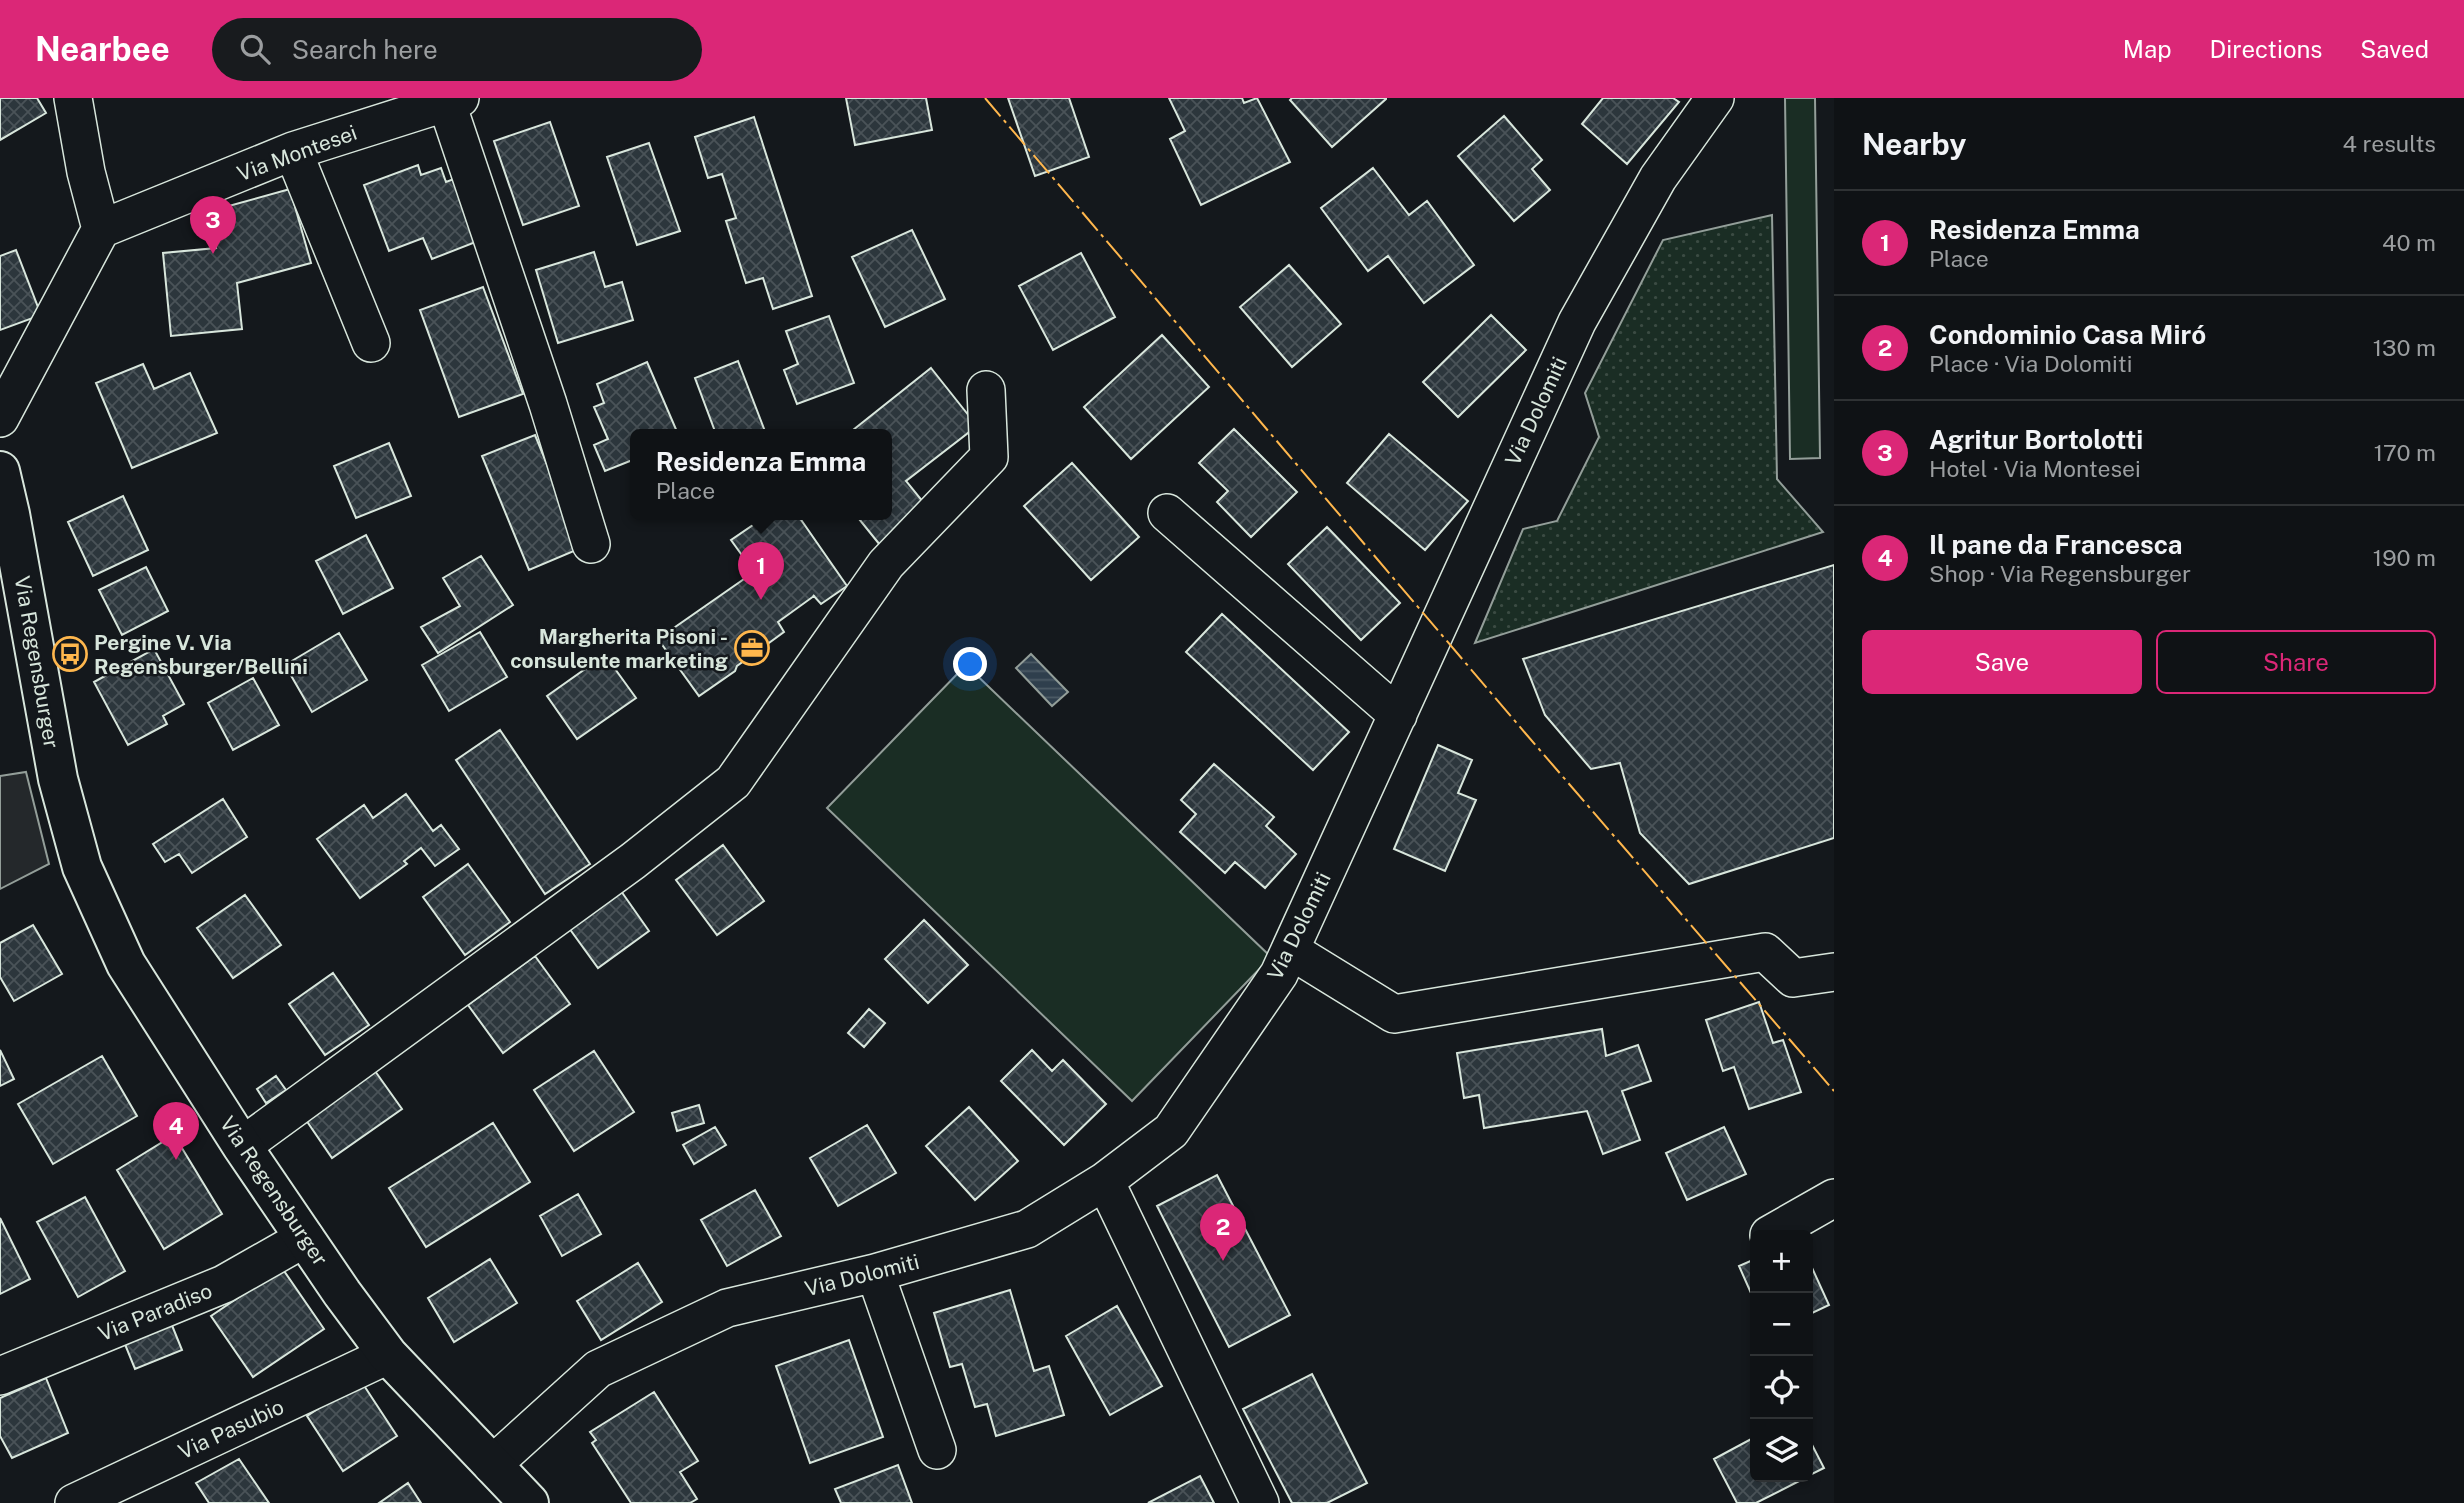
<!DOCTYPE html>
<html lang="en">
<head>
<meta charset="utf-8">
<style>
  :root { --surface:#0f1215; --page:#181b1e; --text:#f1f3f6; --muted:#9b9ea0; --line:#2f3234; --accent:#db2777 }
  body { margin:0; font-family:"Public Sans",sans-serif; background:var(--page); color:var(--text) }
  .controls { position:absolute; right:21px; bottom:21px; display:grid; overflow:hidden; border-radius:10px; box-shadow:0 4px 10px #0003 }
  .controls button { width:63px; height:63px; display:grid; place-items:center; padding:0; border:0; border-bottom:2px solid var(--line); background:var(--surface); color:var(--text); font:35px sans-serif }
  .you { position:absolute; left:971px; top:567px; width:24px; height:24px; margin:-18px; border:5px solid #fff; border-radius:50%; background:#1a73e8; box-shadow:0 0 0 10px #1a73e833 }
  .badge { display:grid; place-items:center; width:46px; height:46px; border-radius:50%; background:var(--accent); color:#fff; font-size:23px; font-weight:700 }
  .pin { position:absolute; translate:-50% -58px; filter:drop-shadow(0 2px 4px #0008) }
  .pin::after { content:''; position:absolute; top:37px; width:24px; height:21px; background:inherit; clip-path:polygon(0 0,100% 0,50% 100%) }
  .popup { position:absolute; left:630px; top:331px; width:262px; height:91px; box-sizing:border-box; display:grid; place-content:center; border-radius:10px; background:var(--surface); filter:drop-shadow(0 2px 5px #0005); font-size:23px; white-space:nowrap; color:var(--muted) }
  .popup b { font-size:26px; color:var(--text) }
  .popup::after { content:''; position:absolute; left:50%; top:100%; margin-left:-14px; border:14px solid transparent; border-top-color:var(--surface) }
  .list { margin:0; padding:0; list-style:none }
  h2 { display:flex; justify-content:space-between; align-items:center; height:91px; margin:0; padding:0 28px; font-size:30px }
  h2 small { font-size:23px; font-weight:400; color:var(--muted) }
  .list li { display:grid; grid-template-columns:46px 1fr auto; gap:21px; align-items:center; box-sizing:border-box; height:105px; padding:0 28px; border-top:2px solid var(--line) }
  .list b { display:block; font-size:26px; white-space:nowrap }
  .list p { margin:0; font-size:23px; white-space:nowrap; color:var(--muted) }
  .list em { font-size:23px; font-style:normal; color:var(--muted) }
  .actions { display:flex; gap:14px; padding:21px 28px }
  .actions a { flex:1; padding:16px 0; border:2px solid var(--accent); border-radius:10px; text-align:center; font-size:24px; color:var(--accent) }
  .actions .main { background:var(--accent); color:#fff }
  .icon { flex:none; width:38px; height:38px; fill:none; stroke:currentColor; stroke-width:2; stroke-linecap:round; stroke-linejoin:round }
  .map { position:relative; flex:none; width:1834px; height:1405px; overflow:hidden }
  header { display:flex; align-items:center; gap:42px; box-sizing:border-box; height:98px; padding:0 35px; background:var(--accent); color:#fff }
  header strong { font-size:33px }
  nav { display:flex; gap:38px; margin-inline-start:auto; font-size:24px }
  .search { width:490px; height:63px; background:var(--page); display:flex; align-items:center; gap:18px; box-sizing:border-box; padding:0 24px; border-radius:38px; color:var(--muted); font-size:26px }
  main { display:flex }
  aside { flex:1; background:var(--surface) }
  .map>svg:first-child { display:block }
</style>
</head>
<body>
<header>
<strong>Nearbee</strong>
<div class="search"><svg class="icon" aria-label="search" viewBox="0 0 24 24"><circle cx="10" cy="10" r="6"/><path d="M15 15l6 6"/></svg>Search here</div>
<nav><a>Map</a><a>Directions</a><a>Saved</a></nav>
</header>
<main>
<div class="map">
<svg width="1834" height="1405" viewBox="0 0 1834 1405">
  <defs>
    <pattern id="park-dots" width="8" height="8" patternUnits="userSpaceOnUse" patternTransform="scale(1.75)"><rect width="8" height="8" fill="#1a2d24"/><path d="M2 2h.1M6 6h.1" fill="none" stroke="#3b4b43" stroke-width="1.8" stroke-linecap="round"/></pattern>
    <pattern id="water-rules" width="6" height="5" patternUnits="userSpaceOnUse" patternTransform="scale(1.75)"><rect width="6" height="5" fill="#2f3f4d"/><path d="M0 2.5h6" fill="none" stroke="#4c5b66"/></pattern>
    <pattern id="building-cross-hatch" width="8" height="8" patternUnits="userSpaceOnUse" patternTransform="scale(1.75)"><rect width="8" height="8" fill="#2c363c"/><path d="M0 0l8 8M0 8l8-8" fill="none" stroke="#4a5358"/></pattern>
  </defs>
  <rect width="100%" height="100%" fill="#14181c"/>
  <!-- grass -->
  <path fill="#1a2d24" stroke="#939e99" stroke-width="2" d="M1785 0H1815L1820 360 1790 361Z
    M966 567 1271 859 1132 1003 827 710Z"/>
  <!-- park -->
  <path fill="url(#park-dots)" stroke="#939e99" stroke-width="2" d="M1772 117 1777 381 1823 434 1475 545 1523 431 1557 423 1599 339 1585 295 1663 142Z"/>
  <!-- parking -->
  <path fill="#24282b" stroke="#939e99" stroke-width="2" d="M26 674 49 766 0 791V678Z"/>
  <!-- water -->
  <path fill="url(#water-rules)" stroke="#939e99" stroke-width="2" d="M1031 556 1068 594 1052 608 1016 570Z"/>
  <!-- building -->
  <path fill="url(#building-cross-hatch)" stroke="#d8e6dc" stroke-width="2" d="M0 0H37L46 15 0 42Z
    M846 0H926L932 32 855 47Z
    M1008 0H1069L1089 59 1035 78Z
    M1169 0H1242L1244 5 1257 0 1290 64 1201 107 1170 41 1185 33Z
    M1292 0H1386V1L1332 49 1290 2Z
    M1603 0H1673L1679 4 1627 66 1582 26Z
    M1504 18 1542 62 1532 71 1550 92 1514 123 1458 58Z
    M754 19 812 198 773 211 763 180 746 185 726 123 736 120 722 76 708 80 695 39Z
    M550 24 579 108 523 127 494 43Z
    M649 45 680 133 637 147 607 59Z
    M418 67 421 77 441 70 446 84 462 78 486 140 432 161 423 140 389 153 364 87Z
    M1373 70 1409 117 1427 103 1474 167 1424 205 1388 158 1368 173 1321 110Z
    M290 91 311 165 237 185 242 231 171 238 163 155 216 150 207 114Z
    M912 132 945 201 885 229 852 159Z
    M16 152 41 217 0 232V158Z
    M594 154 605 189 622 184 633 222 558 245 536 172Z
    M1081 155 1115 219 1053 252 1019 188Z
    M1289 167 1341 226 1292 269 1240 209Z
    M483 189 523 296 459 319 420 212Z
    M1491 217 1526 252 1458 319 1423 284Z
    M829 218 854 285 797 306 784 272 798 266 786 233Z
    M1162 237 1209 289 1131 361 1084 309Z
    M738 263 766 336H716L695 280Z
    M647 264 678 336H635V361L605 373 594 347 608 341 594 309 604 305 597 286Z
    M143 266 154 291 190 275 217 335 132 370 96 285Z
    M931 270 977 328 906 383 928 410 880 447 855 416H887V336H848Z
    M1234 331 1297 394 1251 439 1217 404 1228 393 1199 365Z
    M1389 336 1468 403 1425 452 1347 385Z
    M535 337 581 450 529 472 482 358Z
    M389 345 411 398 356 420 334 368Z
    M1072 365 1139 439 1091 482 1024 408Z
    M123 398 148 452 93 478 68 424Z
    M769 416H797L847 488 821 506 813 497 814 498 778 524 784 534 737 568 735 573 699 598 658 541 754 474 731 442Z
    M1327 429 1400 505 1361 542 1288 466Z
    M366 437 393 490 343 516 316 463Z
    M481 458 513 507 438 555 421 529 460 508 443 480Z
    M1834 467V740L1689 786 1640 735 1620 665 1591 671 1545 617 1523 561Z
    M146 469 168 513 122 537 99 492Z
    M1222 516 1349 634 1313 672 1186 554Z
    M480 534 507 579 449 613 422 567Z
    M339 535 367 582 312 614 285 567Z
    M154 551 184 606 163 618 167 626 128 647 94 584Z
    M605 557 636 600 577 641 547 598Z
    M253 580 279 627 233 652 208 605Z
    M500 632 590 766 545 796 456 662Z
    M1438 647 1472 662 1458 695 1476 702 1445 773 1394 751Z
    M1214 666 1274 719 1266 728 1296 756 1265 790 1235 764 1225 775 1180 734 1196 716 1181 702Z
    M406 696 433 733 441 727 459 751 435 768 421 750 404 763 407 766 360 800 317 741 364 707 373 720Z
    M223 701 247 739 192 775 179 756 165 764 153 746Z
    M723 747 764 803 717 837 676 782Z
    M468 766 510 824 465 857 423 799Z
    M621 793 649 833 598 870 569 830Z
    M245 797 281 847 233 880 197 830Z
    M924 822 968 867 928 905 885 861Z
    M33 827 62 876 14 903 0 879V845Z
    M535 858 570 906 503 955 468 907Z
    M333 875 369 927 325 957 289 906Z
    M1759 904 1773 945 1783 942 1801 994 1749 1011 1734 969 1723 973 1706 922Z
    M869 911 885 925 864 949 848 935Z
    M1602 931 1606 958 1638 947 1651 983 1622 993 1640 1042 1603 1056 1587 1013 1484 1030 1479 997 1464 1000 1457 955Z
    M0 952 14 981 0 988Z
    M1032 952 1052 973 1063 962 1106 1006 1064 1047 1001 983Z
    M594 953 634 1014 574 1053 534 992Z
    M102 958 137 1018 53 1066 18 1006Z
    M375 973 402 1011 332 1060 306 1022Z
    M276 978 286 992 266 1005 257 991Z
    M699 1007 704 1025 677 1033 672 1015Z
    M969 1009 1018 1063 975 1102 926 1048Z
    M493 1025 530 1084 426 1149 389 1090Z
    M867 1027 896 1075 838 1108 810 1060Z
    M715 1029 726 1047 694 1066 683 1047Z
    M1724 1029 1746 1076 1687 1102 1666 1055Z
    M174 1037 222 1116 164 1151 117 1072Z
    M1217 1077 1290 1217 1229 1249 1157 1108Z
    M755 1092 781 1138 727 1168 701 1122Z
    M578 1096 601 1136 562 1158 540 1118Z
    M85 1099 125 1173 78 1199 37 1124Z
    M0 1120 30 1181 0 1196Z
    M490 1161 517 1205 454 1244 428 1200Z
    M1755 1161V1204L1739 1168Z
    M1808 1161 1829 1207 1808 1217Z
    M638 1165 662 1204 601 1242 577 1203Z
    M282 1170 324 1231 253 1279 211 1218Z
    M1010 1192 1034 1273 1049 1268 1064 1317 996 1338 987 1306 975 1309 962 1266 950 1269 934 1215Z
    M1117 1208 1162 1288 1110 1317 1066 1238Z
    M169 1220 182 1252 135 1271 122 1239Z
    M849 1242 883 1339 810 1365 776 1268Z
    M1312 1276 1367 1385 1327 1405H1292L1243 1311Z
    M46 1280 68 1335 12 1360 0 1338V1300Z
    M361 1283 397 1338 343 1373 307 1318Z
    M654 1294 698 1363 680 1374 697 1401 690 1405H631L592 1345 596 1342 590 1334Z
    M1755 1339V1379H1807L1756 1405H1737L1714 1361Z
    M1808 1339 1824 1370 1808 1378Z
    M239 1361 269 1405H209L196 1385Z
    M898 1367 912 1405H841L835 1391Z
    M1200 1378 1214 1405H1148Z
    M408 1385 421 1405H379Z"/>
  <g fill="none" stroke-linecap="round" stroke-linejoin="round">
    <!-- minor casing -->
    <g stroke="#d8e6dc" stroke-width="40">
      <path id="minor" d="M73 0 86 74 101 131
        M446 3 548 306 591 446
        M293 53 371 245
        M0 320 101 131 293 53 460 0
        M1167 415 1398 617
        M1290 852 1394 916 1765 854 1793 880 1834 874
        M242 1048 633 763 733 684 886 466 989 359 986 292
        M1105 1083 1260 1405
        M1769 1137 1834 1100
        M875 1175 937 1352
        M0 1278 224 1186 305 1140
        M492 1367 598 1271 727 1210 875 1175 1027 1131 1105 1083 1171 1033 1279 876 1577 224 1658 80 1715 0
        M74 1405 388 1257"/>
    </g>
    <!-- major casing -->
    <g stroke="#d8e6dc" stroke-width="42">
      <path id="major" d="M0 373 10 416 58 681 82 769 126 866 242 1048 342 1195 388 1257 529 1405"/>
    </g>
    <!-- minor -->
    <use href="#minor" stroke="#14181c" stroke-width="37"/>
    <!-- major -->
    <use href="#major" stroke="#14181c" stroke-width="38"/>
    <!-- power -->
    <path stroke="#ffb74d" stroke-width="2" stroke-dasharray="24 5 3.5 5" stroke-linecap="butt" d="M985 0 1526 636 1834 993"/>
  </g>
  <!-- icons -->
  <defs>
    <g id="office-ring" transform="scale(1.75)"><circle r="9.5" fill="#14181c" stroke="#ffb74d" stroke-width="1.5"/><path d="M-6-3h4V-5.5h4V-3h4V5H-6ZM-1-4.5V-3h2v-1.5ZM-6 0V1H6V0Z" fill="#ffb74d"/></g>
    <g id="bus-ring" transform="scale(1.75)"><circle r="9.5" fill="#14181c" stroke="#ffb74d" stroke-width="1.5"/><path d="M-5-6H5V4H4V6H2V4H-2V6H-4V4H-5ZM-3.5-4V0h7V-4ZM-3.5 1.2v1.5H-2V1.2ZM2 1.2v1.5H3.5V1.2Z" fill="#ffb74d"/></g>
  </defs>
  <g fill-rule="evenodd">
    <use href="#office-ring" x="752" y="550"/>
    <use href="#bus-ring" x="70" y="556"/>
  </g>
  <g text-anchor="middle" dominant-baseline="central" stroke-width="5" stroke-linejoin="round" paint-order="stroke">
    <!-- street labels -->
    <g font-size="21" fill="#d8e6dc" stroke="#14181c">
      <text transform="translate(297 55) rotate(-20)">Via Montesei</text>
      <text transform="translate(1536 313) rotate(-65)">Via Dolomiti</text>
      <text transform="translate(37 564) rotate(80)">Via Regensburger</text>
      <text transform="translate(1299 828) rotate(-64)">Via Dolomiti</text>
      <text transform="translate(274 1093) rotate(56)">Via Regensburger</text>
      <text transform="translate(862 1177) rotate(-14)">Via Dolomiti</text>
      <text transform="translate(155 1214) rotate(-22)">Via Paradiso</text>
      <text transform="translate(231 1331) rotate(-25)">Via Pasubio</text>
    </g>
    <!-- poi labels -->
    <g font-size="21" font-weight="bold" fill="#d8e6dc" stroke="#14181c" text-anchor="end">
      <text x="728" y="538">Margherita Pisoni -<tspan x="728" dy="24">consulente marketing</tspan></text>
      <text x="94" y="544" text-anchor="start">Pergine V. Via<tspan x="94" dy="24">Regensburger/Bellini</tspan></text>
    </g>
  </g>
</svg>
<div class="controls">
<button>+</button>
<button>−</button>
<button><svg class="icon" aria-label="locate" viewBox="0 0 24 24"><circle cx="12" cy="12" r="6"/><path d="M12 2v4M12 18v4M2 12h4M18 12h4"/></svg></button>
<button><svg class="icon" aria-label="layers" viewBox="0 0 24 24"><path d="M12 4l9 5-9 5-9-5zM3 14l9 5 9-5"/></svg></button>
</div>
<div class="you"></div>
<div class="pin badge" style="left:761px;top:502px">1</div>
<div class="popup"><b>Residenza Emma</b>Place</div>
<div class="pin badge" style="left:1223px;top:1163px">2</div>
<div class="pin badge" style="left:213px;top:156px">3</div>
<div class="pin badge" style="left:176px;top:1062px">4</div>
</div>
<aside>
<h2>Nearby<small>4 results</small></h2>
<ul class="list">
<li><span class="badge">1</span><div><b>Residenza Emma</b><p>Place</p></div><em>40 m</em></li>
<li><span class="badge">2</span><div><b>Condominio Casa Miró</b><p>Place · Via Dolomiti</p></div><em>130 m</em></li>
<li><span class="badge">3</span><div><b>Agritur Bortolotti</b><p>Hotel · Via Montesei</p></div><em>170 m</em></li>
<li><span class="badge">4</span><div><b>Il pane da Francesca</b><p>Shop · Via Regensburger</p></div><em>190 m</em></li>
</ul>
<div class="actions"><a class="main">Save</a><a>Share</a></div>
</aside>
</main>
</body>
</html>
